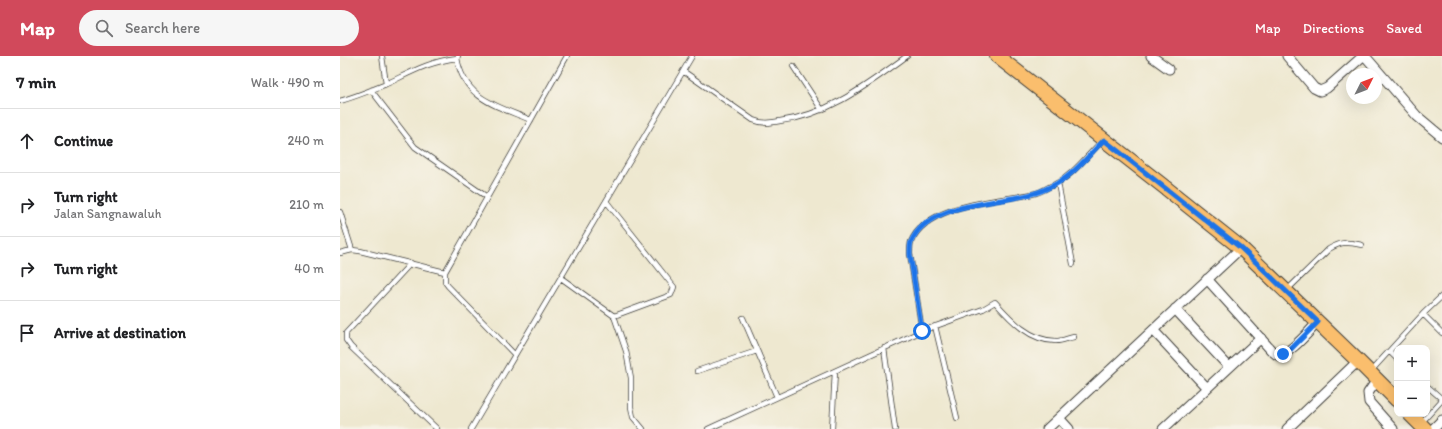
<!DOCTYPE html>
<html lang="en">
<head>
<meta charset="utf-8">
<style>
  :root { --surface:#fff; --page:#f6f6f6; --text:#202124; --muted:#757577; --line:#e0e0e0; --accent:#d1495b }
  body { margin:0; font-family:Itim,sans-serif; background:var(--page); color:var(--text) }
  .controls { position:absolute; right:12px; bottom:12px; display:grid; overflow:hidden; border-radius:8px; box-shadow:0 4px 16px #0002 }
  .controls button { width:36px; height:36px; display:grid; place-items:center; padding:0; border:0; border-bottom:1px solid var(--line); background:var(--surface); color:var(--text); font:20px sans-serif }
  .compass { position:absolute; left:1006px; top:12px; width:36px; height:36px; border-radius:50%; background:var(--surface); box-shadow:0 4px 16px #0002; rotate:48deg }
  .stop { position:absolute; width:12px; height:12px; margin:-9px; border:3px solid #1a73e8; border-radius:50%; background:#fff }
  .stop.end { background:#1a73e8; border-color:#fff; box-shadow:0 1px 4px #0008 }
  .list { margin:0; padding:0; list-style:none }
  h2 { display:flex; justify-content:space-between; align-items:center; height:52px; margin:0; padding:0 16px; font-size:17px }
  h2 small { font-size:13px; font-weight:400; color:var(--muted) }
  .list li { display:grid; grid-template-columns:26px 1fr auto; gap:12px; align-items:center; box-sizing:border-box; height:64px; padding:0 16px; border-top:1px solid var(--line) }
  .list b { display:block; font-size:15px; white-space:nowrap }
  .list p { margin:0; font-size:13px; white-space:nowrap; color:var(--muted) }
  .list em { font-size:13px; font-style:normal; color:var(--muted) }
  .icon { flex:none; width:22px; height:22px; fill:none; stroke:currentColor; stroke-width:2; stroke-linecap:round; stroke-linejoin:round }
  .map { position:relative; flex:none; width:1102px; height:373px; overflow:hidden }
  header { display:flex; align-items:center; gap:24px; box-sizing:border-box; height:56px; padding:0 20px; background:var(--accent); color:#fff }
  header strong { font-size:19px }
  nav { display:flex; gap:22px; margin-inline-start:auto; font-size:14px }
  .search { width:280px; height:36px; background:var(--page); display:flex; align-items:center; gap:10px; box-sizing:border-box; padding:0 14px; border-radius:22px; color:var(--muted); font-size:15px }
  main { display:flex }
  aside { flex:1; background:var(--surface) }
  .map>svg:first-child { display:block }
</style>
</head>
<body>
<header>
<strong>Map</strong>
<div class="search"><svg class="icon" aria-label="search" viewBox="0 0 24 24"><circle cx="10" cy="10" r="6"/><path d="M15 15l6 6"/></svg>Search here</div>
<nav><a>Map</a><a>Directions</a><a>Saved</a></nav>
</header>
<main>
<aside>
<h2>7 min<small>Walk · 490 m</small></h2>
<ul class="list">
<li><svg class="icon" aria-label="ahead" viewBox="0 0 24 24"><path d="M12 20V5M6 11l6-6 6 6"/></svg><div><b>Continue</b></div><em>240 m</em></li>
<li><svg class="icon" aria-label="right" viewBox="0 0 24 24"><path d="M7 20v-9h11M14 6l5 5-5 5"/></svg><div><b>Turn right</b><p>Jalan Sangnawaluh</p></div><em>210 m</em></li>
<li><svg class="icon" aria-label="right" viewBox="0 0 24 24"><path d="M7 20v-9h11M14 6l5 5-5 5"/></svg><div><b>Turn right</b></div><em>40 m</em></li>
<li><svg class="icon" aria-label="arrive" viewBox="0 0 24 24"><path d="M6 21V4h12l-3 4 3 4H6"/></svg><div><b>Arrive at destination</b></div></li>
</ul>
</aside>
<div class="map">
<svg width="1102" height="373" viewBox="0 0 1102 373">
  <rect width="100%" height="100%" fill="#f7f3e8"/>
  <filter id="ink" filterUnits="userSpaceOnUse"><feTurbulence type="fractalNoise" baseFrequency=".025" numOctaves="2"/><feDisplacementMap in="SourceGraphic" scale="8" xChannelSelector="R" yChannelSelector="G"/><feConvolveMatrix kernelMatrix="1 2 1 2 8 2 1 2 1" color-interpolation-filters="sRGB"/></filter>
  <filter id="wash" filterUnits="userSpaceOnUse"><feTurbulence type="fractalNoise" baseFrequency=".012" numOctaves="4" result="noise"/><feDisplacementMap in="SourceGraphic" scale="16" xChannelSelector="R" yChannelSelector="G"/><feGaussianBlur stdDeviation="0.9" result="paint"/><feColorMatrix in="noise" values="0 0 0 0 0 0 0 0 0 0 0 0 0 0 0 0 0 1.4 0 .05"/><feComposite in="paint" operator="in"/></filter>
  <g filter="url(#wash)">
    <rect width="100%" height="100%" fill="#eee8d0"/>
  </g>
  <g filter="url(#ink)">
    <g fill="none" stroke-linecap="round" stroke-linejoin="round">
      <!-- service casing -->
      <g stroke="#3c3b37" stroke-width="6">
        <path id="service" d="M42 0 46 28
          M118 0 117 2C124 43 157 50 191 64
          M453 10 482 54
          M343 15 413 64C423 68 430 67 440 65 489 59 528 28 567 0
          M31 34 75 91 147 141
          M0 45C15 41 29 35 44 29 70 17 87 6 117 2
          M718 127 733 208
          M266 145 334 231 331 239 274 260
          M0 156 12 194
          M0 197 12 194 20 195 105 216
          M71 207 6 277V284L11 291 97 373
          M221 222 274 260 286 295 291 322V351L293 361 303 373
          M946 235 989 193C1002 185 1007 186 1022 189
          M1083 258 1102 277
          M403 262 437 341
          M595 270 617 362
          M582 275 570 198C570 194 570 189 571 186 587 147 657 146 692 138 698 137 704 134 709 131 731 122 746 101 762 85
          M544 292 555 373
          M1050 296 1057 303
          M175 299 108 230 105 226V216L227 0
          M357 315 417 295
          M1031 315 1083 258 1102 240
          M1087 330 1102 343
          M1082 366 1102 344
          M131 373 352 0
          M368 373 582 275 643 253 655 246C671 264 690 285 716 285 722 285 728 282 734 281
          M492 373 495 315"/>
      </g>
      <!-- minor casing -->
      <g stroke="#3c3b37" stroke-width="11">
        <path id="minor" d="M811 0 829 13
          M947 0 974 32 980 35 987 32 1023 0
          M1025 0 1077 60 1102 81
          M867 223 931 294 937 299C949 300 970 274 978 266
          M835 253 889 311
          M813 274 867 332
          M1037 324 1028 337 1029 346 1053 373
          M719 362 729 373
          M707 373 901 192
          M823 373 921 282
          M947 373 1018 305
          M1093 373 1102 364"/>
      </g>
      <!-- primary casing -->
      <g stroke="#3c3b37" stroke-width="16">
        <path id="primary" d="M657 0 827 133 901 192 1018 305 1057 344
          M1070 358 1085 373"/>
      </g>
      <!-- service -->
      <use href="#service" stroke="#fff" stroke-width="4.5"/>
      <!-- minor -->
      <use href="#minor" stroke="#fff" stroke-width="9"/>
      <!-- primary -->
      <use href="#primary" stroke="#fabe6d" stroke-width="14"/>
    </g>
  </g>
  <g fill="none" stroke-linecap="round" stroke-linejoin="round" filter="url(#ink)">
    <!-- route -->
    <path stroke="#1a73e8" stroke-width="5" d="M582 275 570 198C570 194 570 189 571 186 588 145 659 149 695 137 700 136 706 133 712 130 732 121 748 100 764 84L901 192 978 266 950 294 943 298"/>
  </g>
</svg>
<div class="controls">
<button>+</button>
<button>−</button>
</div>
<svg class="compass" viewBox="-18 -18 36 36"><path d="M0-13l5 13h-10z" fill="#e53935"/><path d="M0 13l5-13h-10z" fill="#757577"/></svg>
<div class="stop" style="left:582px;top:275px"></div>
<div class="stop end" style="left:943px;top:298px"></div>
</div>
</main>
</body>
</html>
